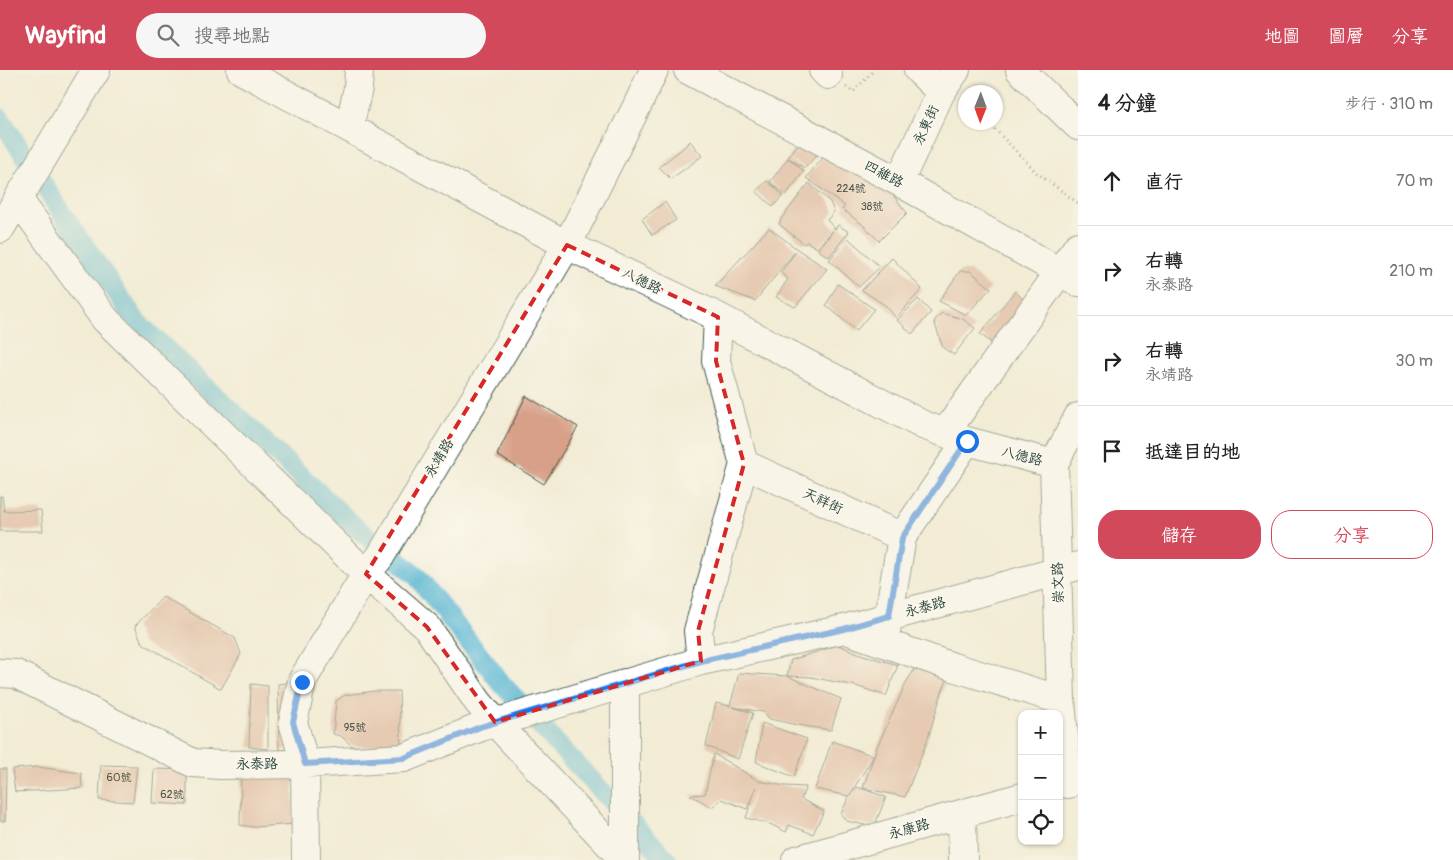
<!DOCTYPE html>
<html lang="zh-TW">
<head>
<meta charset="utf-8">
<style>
  :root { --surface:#fff; --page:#f6f6f6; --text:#222; --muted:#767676; --line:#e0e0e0; --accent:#d1495b }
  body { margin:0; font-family:Pangolin,"LXGW WenKai TC",sans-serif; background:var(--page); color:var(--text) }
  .controls { position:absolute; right:15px; bottom:15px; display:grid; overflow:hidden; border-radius:10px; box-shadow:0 1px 4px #0004 }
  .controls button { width:45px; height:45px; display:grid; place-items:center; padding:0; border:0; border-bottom:1px solid var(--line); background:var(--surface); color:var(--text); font:25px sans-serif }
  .compass { position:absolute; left:958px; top:15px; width:45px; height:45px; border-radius:50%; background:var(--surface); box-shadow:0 1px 4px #0004; rotate:181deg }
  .stop { position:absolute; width:15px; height:15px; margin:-11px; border:4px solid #1a73e8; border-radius:50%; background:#fff }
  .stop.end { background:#1a73e8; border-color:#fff; box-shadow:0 1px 5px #0008 }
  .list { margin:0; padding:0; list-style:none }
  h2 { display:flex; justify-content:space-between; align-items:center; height:65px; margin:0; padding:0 20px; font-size:21px }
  h2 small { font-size:16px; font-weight:400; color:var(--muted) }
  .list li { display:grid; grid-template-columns:32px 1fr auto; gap:15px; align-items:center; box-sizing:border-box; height:90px; padding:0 20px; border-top:1px solid var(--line) }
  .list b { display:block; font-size:19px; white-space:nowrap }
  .list p { margin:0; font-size:16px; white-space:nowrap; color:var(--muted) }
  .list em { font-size:16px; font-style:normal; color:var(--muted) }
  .actions { display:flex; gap:10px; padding:15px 20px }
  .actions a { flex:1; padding:11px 0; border:1px solid var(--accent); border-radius:20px; text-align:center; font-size:18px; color:var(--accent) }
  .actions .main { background:var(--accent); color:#fff }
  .icon { flex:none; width:28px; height:28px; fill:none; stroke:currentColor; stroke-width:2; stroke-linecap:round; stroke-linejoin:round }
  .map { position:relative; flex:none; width:1078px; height:790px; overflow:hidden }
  header { display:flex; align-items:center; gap:30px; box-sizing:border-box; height:70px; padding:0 25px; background:var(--accent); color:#fff }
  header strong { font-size:24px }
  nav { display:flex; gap:28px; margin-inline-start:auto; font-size:18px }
  .search { width:350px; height:45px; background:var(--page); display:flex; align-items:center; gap:12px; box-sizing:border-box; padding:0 18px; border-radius:28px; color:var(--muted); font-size:19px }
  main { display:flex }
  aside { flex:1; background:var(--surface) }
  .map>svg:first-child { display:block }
</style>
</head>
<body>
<header>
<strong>Wayfind</strong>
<div class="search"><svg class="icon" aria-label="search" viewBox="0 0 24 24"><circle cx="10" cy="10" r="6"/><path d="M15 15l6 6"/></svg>搜尋地點</div>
<nav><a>地圖</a><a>圖層</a><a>分享</a></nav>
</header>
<main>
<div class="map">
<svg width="1078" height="790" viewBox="0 0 1078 790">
  <rect width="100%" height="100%" fill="#fbf7ec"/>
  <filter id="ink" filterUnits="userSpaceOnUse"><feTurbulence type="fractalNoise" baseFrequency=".02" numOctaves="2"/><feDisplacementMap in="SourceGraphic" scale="10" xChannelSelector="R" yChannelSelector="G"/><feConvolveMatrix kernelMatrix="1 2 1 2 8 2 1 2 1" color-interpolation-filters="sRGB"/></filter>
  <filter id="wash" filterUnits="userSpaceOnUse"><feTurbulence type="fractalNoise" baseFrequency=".0096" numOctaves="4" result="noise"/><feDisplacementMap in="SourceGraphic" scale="20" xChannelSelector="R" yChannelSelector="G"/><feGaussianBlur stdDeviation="1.12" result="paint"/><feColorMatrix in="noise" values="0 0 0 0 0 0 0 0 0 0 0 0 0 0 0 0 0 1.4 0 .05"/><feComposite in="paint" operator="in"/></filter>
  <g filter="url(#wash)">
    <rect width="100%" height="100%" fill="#f2ecd6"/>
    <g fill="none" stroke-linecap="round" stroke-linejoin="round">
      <!-- canal -->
      <path stroke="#53b4d2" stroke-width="20" d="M0 48 64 146 137 252 353 455 416 505 502 614 559 676 667 790"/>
    </g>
    <g id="blocks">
      <!-- building -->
      <path fill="#d8a088" d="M803 67 823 78 805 98 788 88Z
        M690 71 702 86 671 109 659 97 683 78Z
        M826 84 893 125 907 143 879 171 863 155 842 139 845 136 806 108Z
        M788 88 804 101 786 125 770 112Z
        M767 111 783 125 773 137 756 121Z
        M809 113 830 132 834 142 827 150 835 159 838 155 849 162 829 187 818 180 833 161 817 178 807 172 804 174 779 154 781 149Z
        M665 132 676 150 652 165 642 149Z
        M769 158 797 179 827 199 795 237 776 227 788 209 781 203 796 181 755 231 715 216Z
        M848 168 880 197 859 217 829 190Z
        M892 188 922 219 896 248 886 236 862 220Z
        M960 201H970L991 218 966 245 939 231Z
        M838 214 874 239 856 261 826 235Z
        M1015 221 1031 237 998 278 980 264Z
        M918 229 931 242 912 264 897 250Z
        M942 243 963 249 975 258 954 285 943 278 934 251Z
        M526 326 578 357 544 414 497 385Z
        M0 426H2L4 441 41 440 43 461H0Z
        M163 527 235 568 241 584 221 619 142 573 135 556Z
        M838 575 863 585 898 595 886 626 856 616 811 607 787 606 791 590Z
        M918 585 953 597 942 622 927 671 905 727 863 718 877 677 907 611 913 602Z
        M739 603 787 606 841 629 831 660 797 655 770 649 763 642 732 637 753 643 738 689 706 676 716 633 730 636Z
        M293 612 295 679 279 680 278 614Z
        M251 614 268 616V679L249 677Z
        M375 621H399L401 679 352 676 341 666 333 664 336 631 345 625Z
        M762 653 807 669 794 707 756 692Z
        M832 671 874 686 849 726 815 719Z
        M714 684 759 711 785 716 806 717 801 729 824 741 813 764 789 755 786 762 770 754 746 748 756 717 747 739 722 729 712 737 690 725 705 724Z
        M101 695 137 696 133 732 99 730Z
        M38 697 81 703 82 718 15 722 12 699Z
        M0 699H6L5 751H0Z
        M154 699 187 700V735L152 733Z
        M293 705 294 754 254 757 240 755 241 706Z
        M857 717 886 727 874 757 846 751 841 744 849 726Z"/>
    </g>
  </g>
  <g filter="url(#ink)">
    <use href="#blocks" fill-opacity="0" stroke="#3f574c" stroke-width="1"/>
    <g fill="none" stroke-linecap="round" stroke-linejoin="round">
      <!-- minor casing -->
      <g stroke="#3f574c" stroke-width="30">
        <path id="minor" d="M241 0 567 175 718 247 923 355 967 371 1054 394
          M688 0 899 112 1078 212
          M823 0 828 5
          M918 0 941 22
          M1020 0 1078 56
          M349 58 358 18 359 0
          M899 112 941 22 956 0
          M18 129 105 249 366 504 427 557 478 632 495 652 624 790
          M0 159 96 0
          M945 363 1078 176
          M744 394 902 467
          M844 559 953 597 1061 630
          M886 561 902 467 967 371
          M701 591 698 561 744 394 716 291 718 247
          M0 603 16 604 193 693 220 695 305 694 404 688 481 657 701 591 844 559 1078 496
          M625 613V790
          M1068 714 1061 630 1054 394 1078 347
          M962 744 963 790
          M306 790 305 694 293 652 302 611 366 504 380 487 567 175 638 34 654 0
          M796 790 1022 727"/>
      </g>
      <!-- path -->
      <path stroke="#3f574c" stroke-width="3" stroke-dasharray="1 4" stroke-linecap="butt" d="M846 17 853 22 874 0
        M988 52 1037 103 1078 133"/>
      <!-- minor -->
      <use href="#minor" stroke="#fff" stroke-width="28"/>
    </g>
  </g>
  <g fill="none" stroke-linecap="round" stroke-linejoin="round" filter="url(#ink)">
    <!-- route -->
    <path stroke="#1a73e8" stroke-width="6" d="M302 612 293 652 305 694 404 688 480 657 657 604 701 591 844 559 889 546 902 468 967 371"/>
  </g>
  <!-- marked area -->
  <path d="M0 0H1078V790H0ZM567 175 718 247 716 291 744 394 698 561 701 591 495 652 427 557 366 504Z" fill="#f2ecd6" fill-opacity=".55" fill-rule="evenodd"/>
  <path fill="none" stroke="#d62828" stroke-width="4" stroke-dasharray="10 6" stroke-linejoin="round" d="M567 175 718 247 716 291 744 394 698 561 701 591 495 652 427 557 366 504Z"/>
  <g text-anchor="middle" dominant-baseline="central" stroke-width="4" stroke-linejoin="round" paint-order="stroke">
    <!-- number labels -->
    <g font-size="11" fill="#4d5649">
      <text x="851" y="118">224號</text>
      <text x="872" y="136">38號</text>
      <text x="355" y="657">95號</text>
      <text x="119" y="707">60號</text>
      <text x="172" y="724">62號</text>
    </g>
    <!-- street labels -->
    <g font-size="14" fill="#1f3d34" stroke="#fbf7ec">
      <text transform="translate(926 55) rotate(-65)">永東街</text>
      <text transform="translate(884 104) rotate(28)">四維路</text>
      <text transform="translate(642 211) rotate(26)">八德路</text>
      <text transform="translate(1022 386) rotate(14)">八德路</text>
      <text transform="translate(439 388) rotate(-59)">永靖路</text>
      <text transform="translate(823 431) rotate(25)">天祥街</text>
      <text transform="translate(1058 513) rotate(-92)">崇文路</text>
      <text transform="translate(925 537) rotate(-15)">永泰路</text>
      <text transform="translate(257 694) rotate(-1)">永泰路</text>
      <text transform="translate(909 759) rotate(-16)">永康路</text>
    </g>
  </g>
</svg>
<div class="controls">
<button>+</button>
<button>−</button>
<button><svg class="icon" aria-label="locate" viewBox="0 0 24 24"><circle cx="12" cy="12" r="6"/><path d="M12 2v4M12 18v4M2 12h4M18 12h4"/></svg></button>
</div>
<svg class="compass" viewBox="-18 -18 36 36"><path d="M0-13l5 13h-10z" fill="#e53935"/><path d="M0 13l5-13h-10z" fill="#767676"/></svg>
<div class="stop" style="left:967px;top:371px"></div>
<div class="stop end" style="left:302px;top:612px"></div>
</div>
<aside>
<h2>4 分鐘<small>步行 · 310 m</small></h2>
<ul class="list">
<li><svg class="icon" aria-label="ahead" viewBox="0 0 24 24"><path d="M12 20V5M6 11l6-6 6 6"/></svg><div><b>直行</b></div><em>70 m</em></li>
<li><svg class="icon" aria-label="right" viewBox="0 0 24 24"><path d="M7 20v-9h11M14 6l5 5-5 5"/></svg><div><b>右轉</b><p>永泰路</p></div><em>210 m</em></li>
<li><svg class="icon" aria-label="right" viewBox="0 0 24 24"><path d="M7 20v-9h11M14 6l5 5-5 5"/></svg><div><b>右轉</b><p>永靖路</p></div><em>30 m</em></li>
<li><svg class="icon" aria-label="arrive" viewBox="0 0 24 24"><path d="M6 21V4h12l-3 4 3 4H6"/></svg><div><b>抵達目的地</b></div></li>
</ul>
<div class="actions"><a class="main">儲存</a><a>分享</a></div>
</aside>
</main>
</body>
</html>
